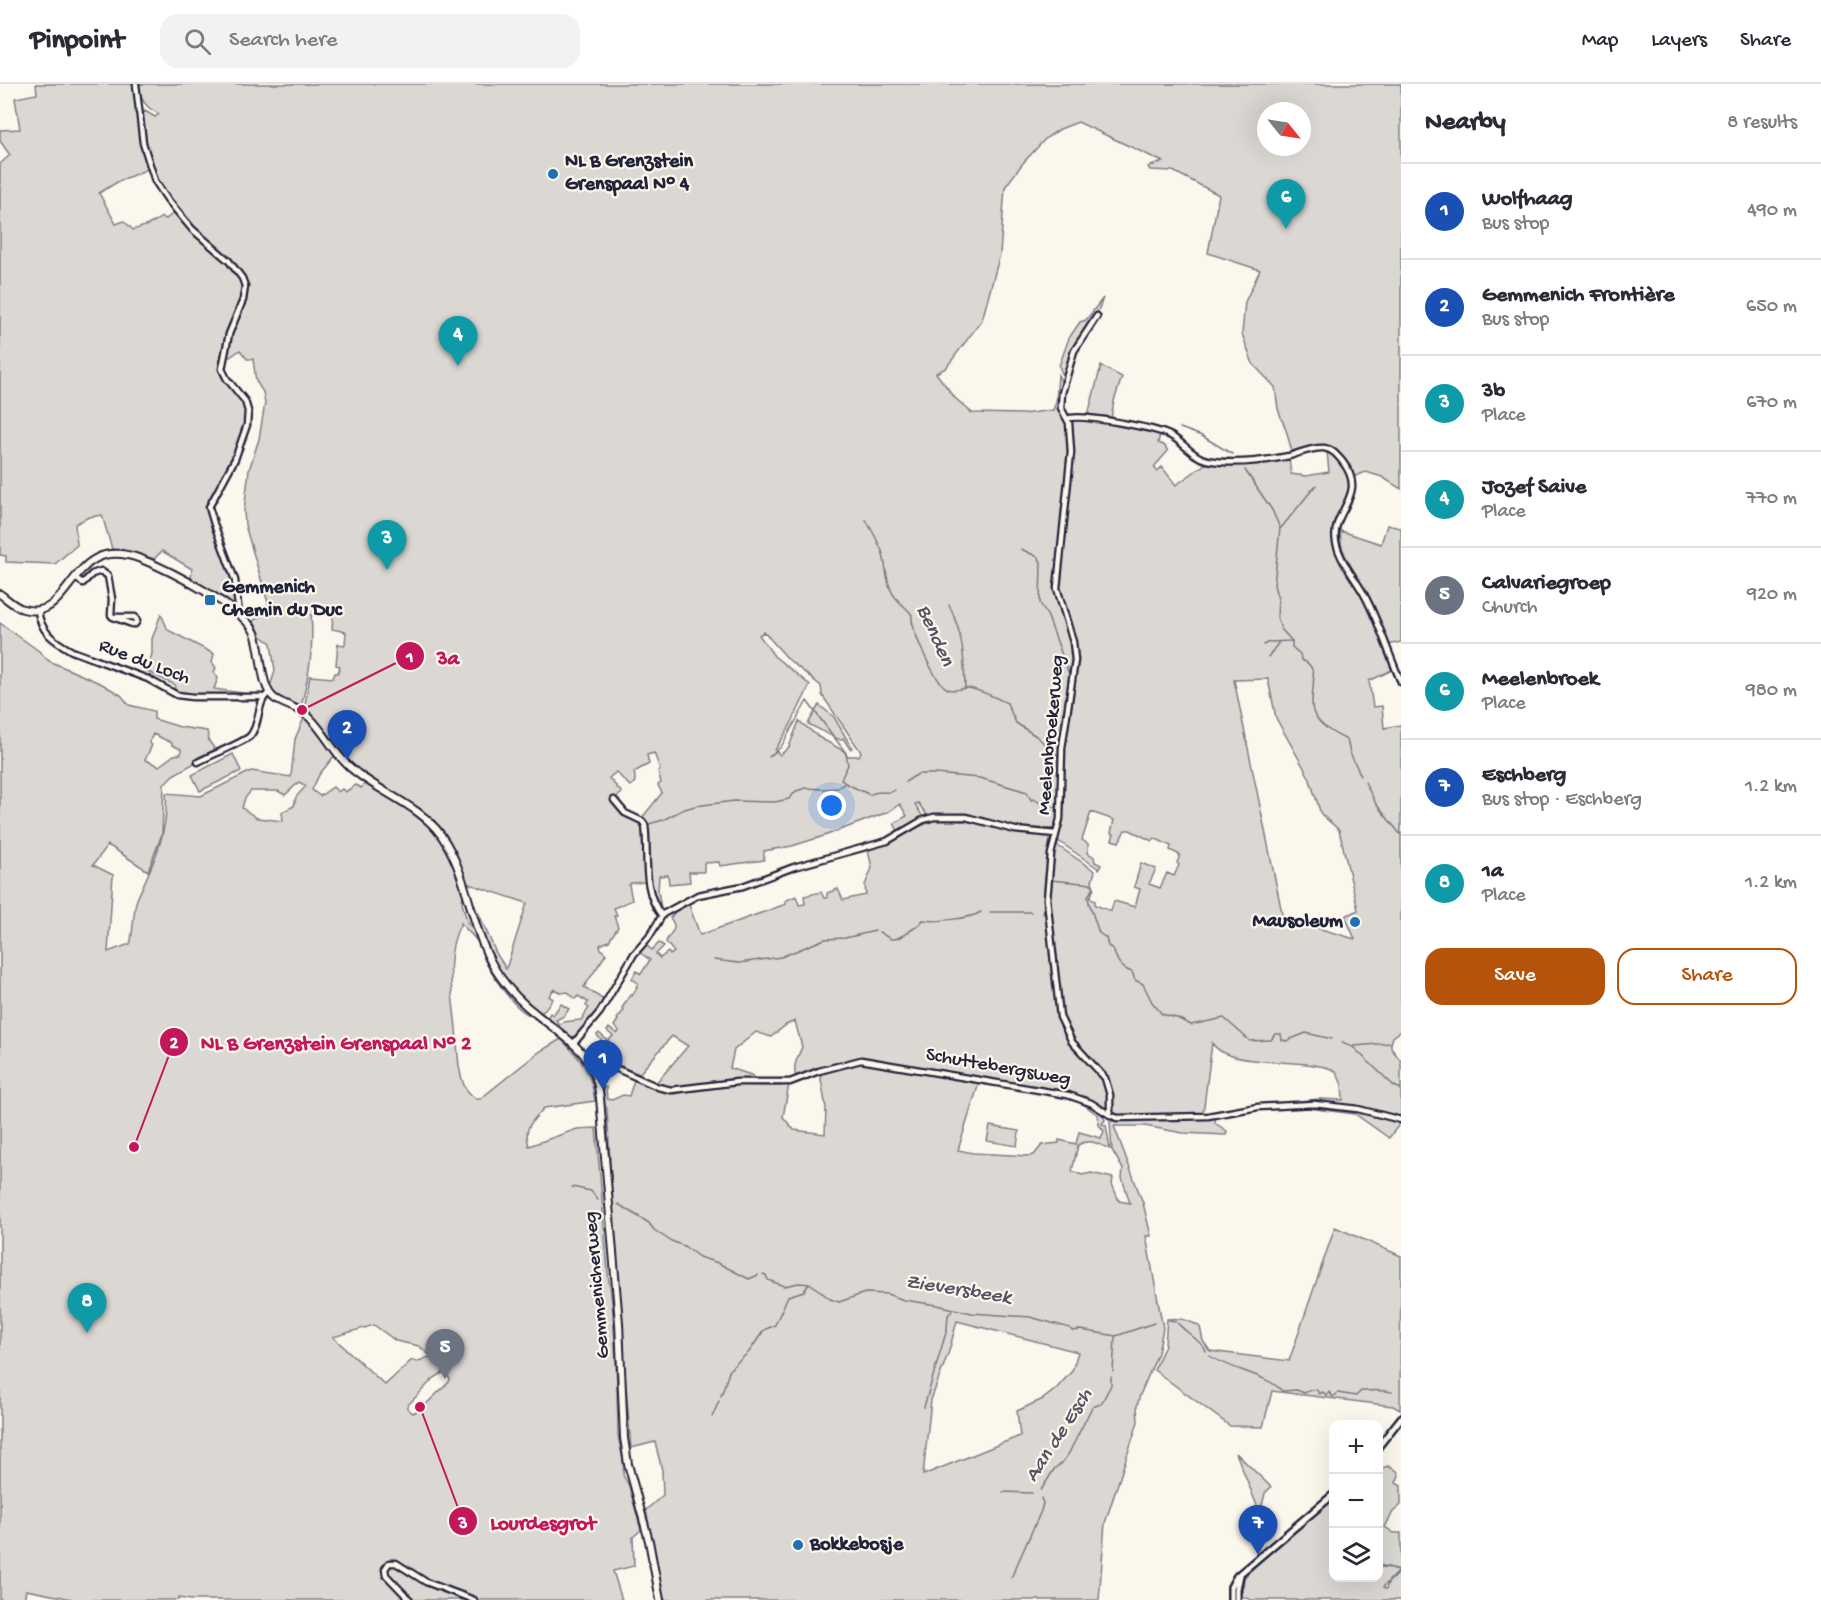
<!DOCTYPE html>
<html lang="en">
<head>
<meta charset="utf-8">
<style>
  :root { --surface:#fff; --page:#f2f2f3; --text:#2b2b33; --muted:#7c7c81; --line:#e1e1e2; --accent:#b45309 }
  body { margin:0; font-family:"Gochi Hand",sans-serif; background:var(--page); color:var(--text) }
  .controls { position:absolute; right:18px; bottom:18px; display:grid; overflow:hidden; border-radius:12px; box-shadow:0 6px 24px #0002 }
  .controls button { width:54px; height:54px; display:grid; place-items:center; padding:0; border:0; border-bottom:2px solid var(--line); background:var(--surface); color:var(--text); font:30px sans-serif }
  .compass { position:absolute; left:1257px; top:18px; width:54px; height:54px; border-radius:50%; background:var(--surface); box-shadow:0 6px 24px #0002; rotate:120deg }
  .you { position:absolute; left:832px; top:722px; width:21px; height:21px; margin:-15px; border:4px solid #fff; border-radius:50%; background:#1a73e8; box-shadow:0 0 0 9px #1a73e833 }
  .badge { display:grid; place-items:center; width:39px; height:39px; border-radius:50%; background:var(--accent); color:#fff; font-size:20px; font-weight:700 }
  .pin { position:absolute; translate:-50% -50px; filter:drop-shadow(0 2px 3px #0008) }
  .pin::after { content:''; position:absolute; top:32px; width:21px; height:18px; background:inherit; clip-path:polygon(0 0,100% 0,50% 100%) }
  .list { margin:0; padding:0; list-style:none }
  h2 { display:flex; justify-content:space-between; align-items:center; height:78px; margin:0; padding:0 24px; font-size:26px }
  h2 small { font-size:20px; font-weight:400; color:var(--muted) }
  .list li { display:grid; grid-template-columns:39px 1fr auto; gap:18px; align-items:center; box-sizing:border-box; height:96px; padding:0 24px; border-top:2px solid var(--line) }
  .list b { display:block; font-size:22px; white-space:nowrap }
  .list p { margin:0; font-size:20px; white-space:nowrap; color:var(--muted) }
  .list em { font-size:20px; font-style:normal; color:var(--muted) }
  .actions { display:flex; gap:12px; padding:18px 24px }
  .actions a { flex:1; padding:14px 0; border:2px solid var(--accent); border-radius:18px; text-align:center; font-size:21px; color:var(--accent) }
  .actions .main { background:var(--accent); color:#fff }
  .icon { flex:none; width:33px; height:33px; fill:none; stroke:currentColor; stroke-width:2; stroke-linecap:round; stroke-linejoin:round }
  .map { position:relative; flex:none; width:1401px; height:1516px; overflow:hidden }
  header { display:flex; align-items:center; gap:36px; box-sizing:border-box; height:84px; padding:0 30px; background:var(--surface); border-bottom:2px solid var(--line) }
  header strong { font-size:28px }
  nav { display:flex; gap:33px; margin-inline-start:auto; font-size:21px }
  .search { width:420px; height:54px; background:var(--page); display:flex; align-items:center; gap:15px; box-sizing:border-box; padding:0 21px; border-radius:18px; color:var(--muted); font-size:22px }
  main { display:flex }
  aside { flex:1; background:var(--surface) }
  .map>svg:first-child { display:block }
</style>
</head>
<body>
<header>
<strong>Pinpoint</strong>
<div class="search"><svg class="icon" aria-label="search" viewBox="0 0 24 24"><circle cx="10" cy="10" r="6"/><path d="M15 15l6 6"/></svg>Search here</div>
<nav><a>Map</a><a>Layers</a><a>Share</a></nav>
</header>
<main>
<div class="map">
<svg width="1401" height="1516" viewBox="0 0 1401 1516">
  <rect width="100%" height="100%" fill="#fbf7ec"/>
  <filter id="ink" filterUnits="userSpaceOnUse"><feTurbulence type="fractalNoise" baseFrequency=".0167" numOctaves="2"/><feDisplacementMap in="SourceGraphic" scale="12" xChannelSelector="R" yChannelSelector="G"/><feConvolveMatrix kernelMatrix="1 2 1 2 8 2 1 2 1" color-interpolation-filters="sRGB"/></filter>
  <g filter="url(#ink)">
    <!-- green -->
    <path fill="#dbd8d3" stroke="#7e7d87" stroke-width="1.5" fill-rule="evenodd" d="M36 0H133C139 28 141 57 148 85L119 97 99 109 116 140 124 137 133 146 148 141 162 133 166 135 175 128C185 139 196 151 207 160 220 170 235 181 242 196 249 211 223 258 220 278 218 303 250 309 246 339 241 367 223 393 209 417 205 433 226 475 232 494 234 503 235 513 236 522L191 495 192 485 162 467 154 475 128 467 112 465 102 431 89 433 75 440 77 461 55 480 6 478V472L0 471V80L10 71 0 57V46L20 45 15 14 37 10Z
      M138 0H1401V405L1382 393 1366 388 1353 393 1332 363 1313 362 1292 368 1287 349 1278 325 1275 303 1253 280 1242 250 1245 218 1260 186 1208 169 1219 111 1173 87 1150 86 1148 83 1163 78 1078 38 1060 45 1046 54 1023 79 1005 103 1000 170 982 236 946 284 936 289 955 314 972 329 1023 330 1053 326 1056 318 1058 291 1062 299 1059 323 1068 341 1069 351 1064 425H1062L1061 429 1064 430 1055 498 1057 511 1072 558 1073 577 1061 654 1058 735 1056 743 1050 745 1015 743 970 731 946 730 930 732 927 731 918 719 915 720 923 733 899 749 894 739 907 732 900 720 888 728 824 752 792 762 764 767V776L720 782 719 778 704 779V788H689L690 798 669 800 668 791 659 792 658 807 661 824 659 826 651 808 648 749 641 735 662 709 658 701 661 699 658 687 660 685 654 669 647 671 649 680 634 688C635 694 637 699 630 702L616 688 609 694 622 709 612 717 626 732 638 738 644 743 647 798 631 799 629 801 632 816 614 824 617 831 614 832 618 843 609 857 600 861 601 865 606 870 584 903 604 916C598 928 585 950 572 953L547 934 550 929 553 931 561 920 569 925 564 932 556 936 559 941 563 938 581 936 589 924 586 922 588 918 578 912 575 915 568 908 561 909 554 905 549 912 553 915 541 930C534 924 526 919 519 912 496 890 485 856 475 825L479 830 496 869 506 885 527 819 466 799 442 748 394 710 351 680 323 644 304 626 310 592 333 594 335 589H338L340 582 336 581 338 560 345 561 346 548 332 545 333 531H311C314 565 309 590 301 623 289 618 277 615 270 603L275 587 271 559 261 552 258 544 253 537 268 527 269 522 245 441 244 427 249 386 259 355 265 319 263 308 256 297 253 275H247L240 266 230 273 225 272 230 248 244 217 242 192C208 158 165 124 150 77 145 64 144 49 142 36V31L145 27 155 33 159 30C143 22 142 16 138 0ZM1266 27H1302V63H1266ZM764 548 789 576 821 602 822 611 861 668 859 672H847L844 667 820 654 799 637 789 663 780 671 775 666 790 642 810 601 774 572 759 551Z
      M1103 214 1098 227 1075 261 1064 294 1059 282 1069 254 1080 238 1086 236Z
      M1101 282 1122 293 1114 317 1111 335 1088 331Z
      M1073 335H1084L1160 350 1158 359 1164 361 1168 367 1154 383 1157 387 1162 383 1176 401 1208 378 1289 374 1291 390 1306 392 1329 388 1327 367C1335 371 1339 375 1344 382 1364 414 1327 428 1335 455 1339 471 1350 486 1357 501 1371 528 1384 556 1392 586L1369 597 1373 623 1382 622 1384 644 1401 641V947L1393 953 1391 959V964L1401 977V1038L1389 1054 1355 1030 1300 1023V1017L1319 1015 1343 1016 1342 1001 1336 987C1306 972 1229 986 1212 959L1203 1030 1123 1032 1115 1030 1112 1026 1104 990 1082 968C1096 984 1114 1003 1107 1026L1086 1015 1075 1011 862 974 825 982 796 992C792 982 798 973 802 963L795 937 786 941 771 953 756 948 734 966 730 984 751 991 755 995H730L677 1003H668L656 999 688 962 672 952 639 990 603 975 607 967 598 962 602 957 597 951 599 949 608 957 613 952 607 947 609 944 617 950 619 947 614 942 618 936 617 935 624 926 622 924 630 911 632 912 637 904 636 903 638 899 632 895 636 887 641 890 650 876 639 868 646 861 652 866 659 859 664 862 656 870 660 874 668 868 670 871 674 868 666 858C669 848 680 846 670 834L674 829 673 826 688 818 700 851 786 820 785 817 796 812 799 821 805 820 804 812 821 808 824 814H827V809L838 805 843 816 866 811 865 801 872 784 868 766 894 757 916 744 938 735 965 737 1016 748 1045 750 1050 755 1045 796V821L1051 873 1054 875C1051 836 1046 798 1055 760L1095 787 1092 797 1094 804 1090 814 1095 817V821L1111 827 1114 817 1135 823 1140 805 1134 803 1141 779 1156 785 1149 800 1160 804 1167 789 1174 792 1179 781 1177 779 1180 771 1170 766 1171 762 1154 754 1152 757 1130 746H1125L1119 758 1112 756 1114 750 1111 749 1114 736 1091 728 1082 756 1088 760V769L1094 773 1095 778 1101 781 1099 785 1057 756 1062 738 1063 675 1078 573 1075 557 1058 501 1065 439 1070 338ZM1268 595 1276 634 1309 693 1321 730 1339 746 1358 826 1345 832 1355 855 1283 834 1234 596Z
      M1387 441 1401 444V558L1388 561C1383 547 1379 534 1373 520 1364 501 1336 468 1341 447L1381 460Z
      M161 530 168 546 214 570 212 578 216 584 214 588 218 594 214 605 242 609 249 612 191 611 174 607 175 601 146 587 152 570V555Z
      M0 539 39 567 49 577 102 600 121 611 129 621 154 627V635L180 643 207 647 209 657 216 667 173 691 164 700 162 750 148 787 108 761 93 781 113 791 108 868 130 860C134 847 133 825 137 815 153 780 169 749 166 709L201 712 251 687 291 693 295 655 305 632 320 649 335 671 319 691 312 706 320 712 333 703 338 708 342 705 345 708 356 701 361 704 365 699 410 727 432 745 439 753 449 771 463 809 462 819 468 840 475 846 484 870 492 885 514 915 532 932C515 927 494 894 486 879 482 872 481 863 477 857 472 850 465 845 461 839 443 872 453 911 456 945 458 964 457 984 464 1001 466 1007 471 1011 476 1015H480L539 968 561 955C582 976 591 987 595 1017L544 1024C532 1038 523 1043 529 1062L577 1045 596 1044 609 1200 610 1201C616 1250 617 1300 618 1350 619 1363 626 1378 623 1391L629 1402 641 1446 633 1453 634 1482 613 1487 622 1516H191L179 1514 178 1516H77L26 1506 24 1516H0ZM153 650 172 659V661L181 665V670L174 671 159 682 145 676 152 661 149 659ZM299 698 306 702 296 713 294 722 282 728 283 737 257 734 242 724 245 714 251 707H278L285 711ZM374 1241 396 1257 419 1262 443 1283 429 1273 416 1278 412 1276 385 1301 333 1253ZM444 1288 450 1295 449 1298 422 1324 413 1329 407 1324V1322L433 1295Z
      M819 621 834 633 852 664 850 665 843 654 840 656 808 640Z
      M233 670 241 687 200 707 192 691Z
      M860 979 979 999 958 1066 973 1069 1029 1072 1034 1071 1042 1061 1059 1059V1056L1076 1060 1079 1048 1101 1054 1104 1047 1099 1041 1098 1031 1083 1020C1091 1020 1102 1027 1105 1036L1102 1040 1106 1041 1110 1065C1098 1060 1090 1054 1078 1061L1072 1087 1082 1091 1091 1089 1113 1094 1112 1100 1119 1117 1130 1119 1122 1094 1123 1085 1112 1066 1110 1038 1114 1036 1216 1033 1215 1039 1227 1047 1226 1051 1183 1049 1145 1042H1114L1143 1119 1151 1152H1146L1163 1244 1158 1269 1140 1311 1137 1322 1138 1338 1105 1439 1099 1516H664L646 1426 663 1411 662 1386 655 1358 631 1364 614 1151 607 1024 605 1022 603 1003H606L607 1015 612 1016 623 1011 629 1012 634 996 659 1006 674 1010 730 1001 780 1002 789 1000 783 1033 794 1046 825 1050 826 1024 820 989ZM957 1237 1078 1268 1072 1287 1056 1305 1043 1315 1017 1327 1020 1352 923 1391 931 1316 949 1267Z
      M990 1042 1019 1047 1017 1062 987 1057Z
      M1335 1143 1401 1172 1400 1326 1393 1322 1272 1307 1263 1343 1230 1342 1154 1286 1165 1261 1167 1235C1179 1233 1190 1236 1200 1243L1203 1257 1210 1267 1289 1277Z
      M1236 1369 1271 1403 1265 1409 1262 1422 1258 1424Z
      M1388 1382 1397 1387 1399 1391 1396 1399 1401 1402V1421L1393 1428 1385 1443 1394 1449H1401V1486L1379 1481V1391L1382 1384Z
      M1333 1412 1334 1494H1378L1379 1483 1392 1484 1398 1487 1383 1503 1386 1505 1388 1499 1398 1489H1401V1516H1252L1240 1512H1242L1244 1494 1248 1489Z"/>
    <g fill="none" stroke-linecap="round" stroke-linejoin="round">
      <!-- stream -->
      <path stroke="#787681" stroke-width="1.5" d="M1180 344 1202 352 1232 370
        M1245 386 1272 426 1280 444 1274 501 1278 515 1277 533 1281 545 1292 557V563L1300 570 1301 576C1325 583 1306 614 1314 630 1320 642 1336 651 1347 656L1350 669 1361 692
        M1064 412 1068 356
        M866 436C870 443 881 463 883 470 886 482 886 495 891 506 895 517 906 522 912 531 910 545 935 599 948 605 955 608 960 604 967 604 979 605 996 614 1007 619L1016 639 1036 652 1058 672
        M1281 444 1316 401
        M1021 465 1038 473 1041 478 1040 519 1048 533 1069 590 1058 672V726
        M949 521C963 550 964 571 965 604
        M1263 561 1269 558 1291 557
        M1268 573 1279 558
        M769 673 781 663 807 617 846 669 848 681 841 695 845 699
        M905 698 918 690H935L980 694 1027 708 1031 716 1034 715 1046 723H1057
        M1365 698 1376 720 1401 751
        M649 740 663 736 682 726 695 722 734 717 775 718 789 715 796 707 806 704 822 705 838 704 845 699C854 704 861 706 870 711 878 705 888 711 895 706
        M1051 796 1092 800 1094 803 1088 812 1089 819 1099 849 1106 854 1108 862 1113 865C1117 877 1120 884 1132 888L1135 896 1143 900 1152 918 1162 930 1177 934 1191 941 1224 934 1250 957 1271 956 1275 950H1281L1282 956 1286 957 1306 949 1332 955
        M990 828H1031
        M1043 830 1045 795 1051 756
        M879 848C884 850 888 855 893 855 898 856 920 841 923 836 935 838 970 835 981 828
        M714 876 739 879 781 873 825 855 845 854 875 847
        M1342 958 1353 963 1394 1002 1401 1005
        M1354 962 1391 959
        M572 1103 591 1107 598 1116
        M618 1120 649 1139 654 1146 669 1156 684 1162 699 1173 718 1179 749 1195 758 1191
        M763 1190 766 1191 768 1196 784 1202 799 1199 811 1200 830 1215 839 1218 865 1209 887 1210 904 1216 937 1221 972 1229 1030 1233 1070 1244 1072 1247 1081 1246 1116 1252 1154 1239
        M1169 1236 1176 1237C1185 1249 1199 1254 1206 1267
        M1210 1272C1229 1285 1270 1292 1282 1307L1297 1306 1304 1309 1311 1306H1317L1319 1310 1323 1308 1327 1312 1329 1308 1333 1313 1338 1309 1356 1312 1361 1307C1372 1307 1381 1305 1392 1308
        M1113 1288 1115 1253
        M721 1312 730 1285 749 1268 764 1246 775 1241 788 1212 804 1207 809 1200
        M924 1323 947 1245 948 1231 952 1227
        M712 1333 719 1317
        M1041 1406 1055 1384 1061 1380 1069 1369 1092 1323 1101 1320 1111 1301V1293
        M1003 1408 1032 1409
        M1011 1494 1041 1427 1043 1419 1041 1414"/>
      <!-- minor casing -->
      <g stroke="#22223b" stroke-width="9">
        <path id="minor" d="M136 0 143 59 155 97 167 115 192 145 229 177 242 194 245 202 243 216 229 250 222 285 227 295 245 317 248 327 247 341 235 375 209 423 214 440 235 496 239 530
          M1097 232 1074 267 1062 309 1061 324 1069 339 1071 368 1057 504 1073 558 1075 576 1062 664 1060 735 1051 770 1047 815 1060 933 1072 958 1105 994 1110 1011V1031
          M1067 335C1079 329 1155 344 1169 351 1183 357 1192 373 1207 376 1232 381 1264 377 1289 372 1300 369 1312 363 1324 364 1332 365 1337 371 1342 377 1370 412 1330 426 1336 458 1340 478 1357 496 1366 514 1380 541 1389 571 1401 598
          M75 494 83 499 92 490 101 487 108 492 112 515 111 531 113 533 132 540H135L137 537 135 533H113
          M38 526C40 548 54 557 72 567L148 595 177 611 193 613H263
          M198 678C209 672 244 658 250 652 261 640 256 618 269 609
          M614 716 625 729 642 737 645 741C649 771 641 806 662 832
          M574 959 600 928 634 870 649 853 663 830 698 811 743 802 794 783 887 757 923 736 934 733H966L1015 746 1056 750
          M592 983 604 979 658 1003 671 1006 737 998H790L819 987 861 976 1068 1011 1091 1019 1110 1031 1117 1034 1208 1032 1258 1023 1314 1020 1358 1025 1401 1036
          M410 1516 386 1491 385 1485 389 1479H396L426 1498 474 1516"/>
      </g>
      <!-- tertiary casing -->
      <g stroke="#22223b" stroke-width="10">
        <path id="tertiary" d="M1378 1363 1401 1334
          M1231 1516V1503L1237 1492 1334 1410
          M1237 1516V1505L1240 1491"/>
      </g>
      <!-- secondary casing -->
      <g stroke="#22223b" stroke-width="10">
        <path id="secondary" d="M0 510C7 515 15 523 23 525 75 540 67 447 141 475 167 485 244 524 255 549 262 566 260 603 274 614 285 622 299 623 310 634 327 651 337 675 357 689 384 710 421 723 441 751 471 794 470 852 501 894 511 908 523 920 536 930 568 956 595 968 600 1014L619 1239 624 1354 628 1380 649 1457 660 1516"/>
      </g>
      <!-- minor -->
      <use href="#minor" stroke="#fbf7ec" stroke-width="4.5"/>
      <!-- tertiary -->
      <use href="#tertiary" stroke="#fbf7ec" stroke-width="5"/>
      <!-- secondary -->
      <use href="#secondary" stroke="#fbf7ec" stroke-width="6"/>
    </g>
  </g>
  <!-- markers -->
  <g fill="#1f6fb2" stroke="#fbf7ec" stroke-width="2">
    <circle cx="553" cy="90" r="6"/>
    <rect x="204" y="510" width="12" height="12" rx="3"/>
    <circle cx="1355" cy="838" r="6"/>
    <circle cx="798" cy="1461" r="6"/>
  </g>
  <g text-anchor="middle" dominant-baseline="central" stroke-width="4.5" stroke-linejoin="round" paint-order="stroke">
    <!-- poi labels -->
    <g font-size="20" font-weight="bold" fill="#22223b" stroke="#fbf7ec" text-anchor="start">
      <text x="565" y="78">NL B Grenzstein<tspan x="565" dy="23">Grenspaal N° 4</tspan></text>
      <text x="222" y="504">Gemmenich<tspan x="222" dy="23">Chemin du Duc</tspan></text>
      <text x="1343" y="838" text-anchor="end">Mausoleum</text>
      <text x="810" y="1461">Bokkebosje</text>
    </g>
    <!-- street labels -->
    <g font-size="20" fill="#22223b" stroke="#fbf7ec">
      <text transform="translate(144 579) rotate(21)">Rue du Loch</text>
      <text transform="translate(1052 651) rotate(-85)">Meelenbroekerweg</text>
      <text transform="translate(998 984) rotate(10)">Schuttebergsweg</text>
      <text transform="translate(598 1201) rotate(-95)">Gemmenicherweg</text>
    </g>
    <!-- water labels -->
    <g font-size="21" font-style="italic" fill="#545364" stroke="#fbf7ec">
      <text transform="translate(934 552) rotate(66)">Benden</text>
      <text transform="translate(958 1207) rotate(9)">Zieversbeek</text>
      <text transform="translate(1060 1352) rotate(-57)">Aan de Esch</text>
    </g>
  </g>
  <!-- callouts -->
  <path fill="none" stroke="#c2185b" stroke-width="2" d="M302 626L410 572M134 1063L174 958M420 1323L463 1437"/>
  <g fill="#c2185b" stroke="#fbf7ec" stroke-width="2">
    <circle cx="302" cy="626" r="6"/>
    <circle cx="134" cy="1063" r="6"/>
    <circle cx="420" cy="1323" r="6"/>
    <circle cx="410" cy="572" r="15"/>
    <circle cx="174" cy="958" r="15"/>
    <circle cx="463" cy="1437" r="15"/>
  </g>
  <g font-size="18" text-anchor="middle" font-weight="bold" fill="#fff">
    <text x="410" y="578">1</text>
    <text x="174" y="964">2</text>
    <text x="463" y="1444">3</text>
  </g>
  <g font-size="21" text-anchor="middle" font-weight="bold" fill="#c2185b" stroke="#fbf7ec" stroke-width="4.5" stroke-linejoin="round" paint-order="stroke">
    <text x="448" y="580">3a</text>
    <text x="336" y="965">NL B Grenzstein Grenspaal N° 2</text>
    <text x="543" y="1445">Lourdesgrot</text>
  </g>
</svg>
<div class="controls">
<button>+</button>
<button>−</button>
<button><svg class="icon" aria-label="layers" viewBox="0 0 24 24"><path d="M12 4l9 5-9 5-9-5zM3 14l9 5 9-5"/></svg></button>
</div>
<svg class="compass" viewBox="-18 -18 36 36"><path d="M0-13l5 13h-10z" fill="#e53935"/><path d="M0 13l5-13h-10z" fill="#7c7c81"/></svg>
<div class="you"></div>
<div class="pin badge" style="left:603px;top:1006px;background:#1a4fb4">1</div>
<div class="pin badge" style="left:347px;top:676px;background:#1a4fb4">2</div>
<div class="pin badge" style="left:387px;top:486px;background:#0f9aa8">3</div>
<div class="pin badge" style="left:458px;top:282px;background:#0f9aa8">4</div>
<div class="pin badge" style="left:445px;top:1295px;background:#6b7280">5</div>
<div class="pin badge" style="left:1286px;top:145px;background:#0f9aa8">6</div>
<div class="pin badge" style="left:1258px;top:1471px;background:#1a4fb4">7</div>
<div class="pin badge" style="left:87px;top:1249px;background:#0f9aa8">8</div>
</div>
<aside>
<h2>Nearby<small>8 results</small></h2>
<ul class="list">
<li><span class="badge" style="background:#1a4fb4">1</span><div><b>Wolfhaag</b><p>Bus stop</p></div><em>490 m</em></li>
<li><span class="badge" style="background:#1a4fb4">2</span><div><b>Gemmenich Frontière</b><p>Bus stop</p></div><em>650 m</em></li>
<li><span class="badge" style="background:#0f9aa8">3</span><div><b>3b</b><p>Place</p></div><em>670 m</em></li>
<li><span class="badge" style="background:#0f9aa8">4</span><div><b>Jozef Saive</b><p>Place</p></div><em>770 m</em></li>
<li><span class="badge" style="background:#6b7280">5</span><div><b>Calvariegroep</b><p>Church</p></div><em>920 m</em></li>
<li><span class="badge" style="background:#0f9aa8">6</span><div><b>Meelenbroek</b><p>Place</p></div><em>980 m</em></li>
<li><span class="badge" style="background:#1a4fb4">7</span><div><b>Eschberg</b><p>Bus stop · Eschberg</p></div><em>1.2 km</em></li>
<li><span class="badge" style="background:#0f9aa8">8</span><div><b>1a</b><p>Place</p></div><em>1.2 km</em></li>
</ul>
<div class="actions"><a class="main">Save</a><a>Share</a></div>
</aside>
</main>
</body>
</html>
